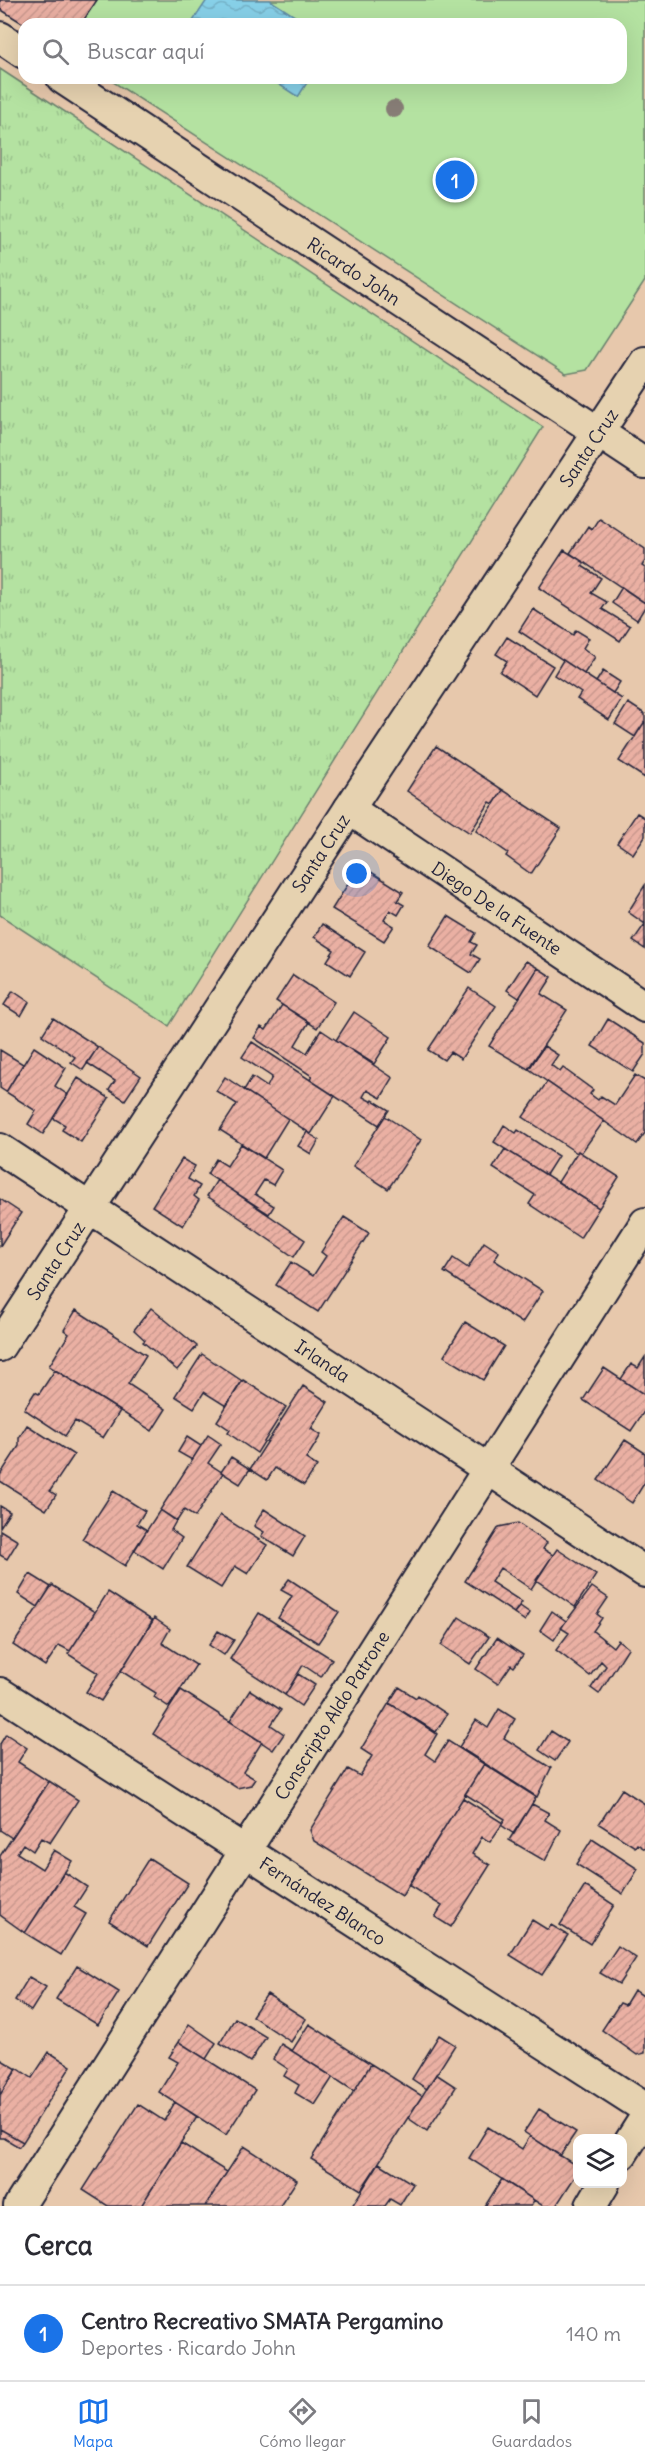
<!DOCTYPE html>
<html lang="es">
<head>
<meta charset="utf-8">
<style>
  :root { --surface:#fff; --page:#f2f2f3; --text:#2b2b33; --muted:#7c7c81; --line:#e1e1e2; --accent:#1a73e8 }
  body { margin:0; font-family:Delius,sans-serif; background:var(--page); color:var(--text) }
  .controls { position:absolute; right:18px; bottom:18px; display:grid; overflow:hidden; border-radius:12px; box-shadow:0 6px 24px #0002 }
  .controls button { width:54px; height:54px; display:grid; place-items:center; padding:0; border:0; border-bottom:2px solid var(--line); background:var(--surface); color:var(--text); font:30px sans-serif }
  .you { position:absolute; left:357px; top:874px; width:21px; height:21px; margin:-15px; border:4px solid #fff; border-radius:50%; background:#1a73e8; box-shadow:0 0 0 9px #1a73e833 }
  .badge { display:grid; place-items:center; width:39px; height:39px; border-radius:50%; background:var(--accent); color:#fff; font-size:20px; font-weight:700 }
  .pin { position:absolute; translate:-50% -50%; border:3px solid #fff; box-shadow:0 2px 6px #0006 }
  .list { margin:0; padding:0; list-style:none }
  h2 { display:flex; justify-content:space-between; align-items:center; height:78px; margin:0; padding:0 24px; font-size:26px }
  h2 small { font-size:20px; font-weight:400; color:var(--muted) }
  .list li { display:grid; grid-template-columns:39px 1fr auto; gap:18px; align-items:center; box-sizing:border-box; height:96px; padding:0 24px; border-top:2px solid var(--line) }
  .list b { display:block; font-size:22px; white-space:nowrap }
  .list p { margin:0; font-size:20px; white-space:nowrap; color:var(--muted) }
  .list em { font-size:20px; font-style:normal; color:var(--muted) }
  .icon { flex:none; width:33px; height:33px; fill:none; stroke:currentColor; stroke-width:2; stroke-linecap:round; stroke-linejoin:round }
  .map { position:relative; flex:none; width:645px; height:2206px; overflow:hidden }
  .search { position:absolute; background:var(--surface); box-shadow:0 6px 24px #0002; left:18px; right:18px; top:18px; height:66px; display:flex; align-items:center; gap:15px; box-sizing:border-box; padding:0 21px; border-radius:18px; color:var(--muted); font-size:22px }
  .sheet { height:174px; background:var(--surface) }
  nav { display:flex; justify-content:space-around; align-items:center; box-sizing:border-box; height:84px; border-top:2px solid var(--line); background:var(--surface); font-size:16px; color:var(--muted) }
  nav a { display:grid; justify-items:center; gap:3px }
  nav .on { color:var(--accent) }
  .map>svg:first-child { display:block }
</style>
</head>
<body>
<div class="map">
<svg width="645" height="2206" viewBox="0 0 645 2206">
  <defs>
    <pattern id="grass-tufts" width="24" height="20" patternUnits="userSpaceOnUse" patternTransform="scale(1.5)"><rect width="24" height="20" fill="#b4e2a1"/><path d="M3 7l-1-3M5 7V3M7 7l1-3M15 17l-1-3M17 17v-4M19 17l1-3" fill="none" stroke="#9ac28c"/></pattern>
    <pattern id="water-waves" width="16" height="10" patternUnits="userSpaceOnUse" patternTransform="scale(1.5)"><rect width="16" height="10" fill="#87d0e8"/><path d="M0 5q4-4 8 0t8 0" fill="none" stroke="#74b2c8"/></pattern>
    <pattern id="building-hatch" width="6" height="6" patternUnits="userSpaceOnUse" patternTransform="scale(1.5)"><rect width="6" height="6" fill="#eab0a3"/><path d="M-1 1l2-2M0 6l6-6M5 7l2-2" fill="none" stroke="#c8978d"/></pattern>
  </defs>
  <rect width="100%" height="100%" fill="#e7c8ac"/>
  <filter id="ink" filterUnits="userSpaceOnUse"><feTurbulence type="fractalNoise" baseFrequency=".0167" numOctaves="2"/><feDisplacementMap in="SourceGraphic" scale="12" xChannelSelector="R" yChannelSelector="G"/><feConvolveMatrix kernelMatrix="1 2 1 2 8 2 1 2 1" color-interpolation-filters="sRGB"/></filter>
  <g filter="url(#ink)">
    <!-- grass -->
    <path fill="url(#grass-tufts)" stroke="#6b826e" stroke-width="1.5" d="M0 69 543 427 169 1026 0 915Z"/>
    <!-- garden -->
    <path fill="#b4e2a1" stroke="#6b826e" stroke-width="1.5" d="M0 0H645V281L587 370 566 374 107 78H621V24H24L0 9Z"/>
    <!-- water -->
    <path fill="url(#water-waves)" stroke="#5f8aa3" stroke-width="1.5" d="M207 0H270L307 24H191Z
      M269 78H310L298 97Z"/>
    <!-- building -->
    <path fill="url(#building-hatch)" stroke="#22223b" stroke-width="1.5" d="M0 0H97L81 24H24L0 9Z
      M599 518 645 549V561L642 566 645 568V603L570 553 588 526 592 529Z
      M564 550 585 563 582 566 601 578 591 593 607 602 602 609 630 626 620 641 539 588Z
      M622 587 645 603V607L637 620 612 603Z
      M533 609 573 635 576 630 589 638 583 648 595 657 584 674 519 631Z
      M507 637 553 666 535 695 500 672 507 661 496 654Z
      M563 660 622 699 609 720 577 699 581 693 554 675Z
      M603 671 620 682 613 693 596 682Z
      M628 703 645 714V721L635 737 615 724Z
      M645 721V778L619 761Z
      M436 746 503 790 494 804 490 802 470 833 407 791Z
      M503 790 561 828 531 874 506 856 508 853 476 831Z
      M637 813 645 818V836L633 854 617 843Z
      M360 865 403 892 397 901 404 905 398 915 390 910 384 920 394 926 384 941 332 909Z
      M645 885V949L633 941 645 924 628 912Z
      M448 916 476 933 471 942 477 945 471 954 480 959 471 973 429 946Z
      M322 924 365 952 350 976 327 961 334 950 314 937Z
      M526 961 538 968 519 998 507 990Z
      M538 968 552 977 541 994 567 1010 528 1069 489 1046Z
      M293 975 334 1002 317 1028 276 1001Z
      M469 988 496 1006 461 1059 450 1052 444 1060 428 1050Z
      M13 991 29 1002 21 1016 4 1005Z
      M282 1005 309 1022 295 1045 307 1053 321 1030 393 1078 381 1098 367 1090 363 1097 372 1102 373 1100 389 1110 379 1125 310 1080 312 1076 254 1038 261 1027 266 1030Z
      M354 1012 391 1037 374 1064 336 1040Z
      M53 1018 98 1047 83 1070 71 1062 75 1057 42 1035Z
      M608 1019 645 1043V1054L633 1072 592 1046Z
      M252 1042 335 1096 311 1134 244 1090 252 1077 267 1087 272 1077 242 1057Z
      M544 1046 558 1055 551 1065 560 1072 563 1068 593 1090 590 1094 598 1100 601 1096 615 1105 635 1075 645 1081V1133L637 1144 529 1069Z
      M34 1047 66 1068 55 1086 68 1095 43 1134 28 1124 36 1111 6 1092Z
      M98 1047 141 1076 125 1100 109 1090 115 1081 87 1063Z
      M0 1050 23 1064 6 1092 0 1088Z
      M225 1077 288 1119 264 1158 220 1130 237 1104 216 1091Z
      M78 1078 109 1098 81 1142 62 1130 65 1125 53 1118Z
      M547 1082 604 1121 581 1153 578 1151 577 1153 523 1117Z
      M385 1116 421 1140 388 1189 353 1166Z
      M504 1125 516 1133 518 1130 558 1156 546 1175 494 1142Z
      M307 1132 319 1140 311 1154 298 1146Z
      M241 1144 282 1170 273 1185 264 1180 255 1194 274 1206 269 1214 207 1174 216 1159 227 1166Z
      M505 1149 599 1208 580 1238 529 1204 535 1195 493 1168Z
      M578 1151 619 1177 599 1208 558 1182Z
      M182 1159 195 1166 188 1179 200 1186 194 1196 199 1200 183 1226 152 1206Z
      M217 1180 305 1240 294 1257 248 1225 249 1224 207 1196Z
      M0 1199 21 1213 0 1246Z
      M344 1217 369 1233 318 1312 276 1285 291 1262 313 1276 326 1256 321 1252Z
      M484 1242 499 1252 494 1260 543 1291 522 1323 444 1272 453 1258 468 1268Z
      M151 1308 197 1346 177 1370 143 1342 145 1340 134 1330Z
      M76 1310 146 1355 128 1384 166 1409 152 1431 49 1366 69 1334 64 1330Z
      M465 1322 504 1346 483 1380 444 1356Z
      M202 1354 242 1381 226 1406 204 1392 194 1408 175 1396Z
      M645 1357V1395L621 1379 631 1364 638 1368Z
      M604 1368 645 1395V1410L631 1431 583 1400Z
      M55 1370 120 1411 103 1438 75 1421 65 1436 24 1409 35 1392 39 1394Z
      M243 1380 286 1407 257 1453 228 1433 230 1430 217 1421Z
      M303 1386 328 1402 311 1429 321 1435 306 1459 317 1466 304 1485 275 1468 267 1480 250 1469Z
      M27 1425 74 1455 50 1491 56 1495 46 1510 0 1481V1475L19 1446V1438Z
      M208 1435 221 1444 208 1463 223 1473 195 1517 184 1510 177 1521 160 1510Z
      M187 1437 201 1446 192 1460 178 1452Z
      M625 1440 645 1453V1482L632 1503 598 1480Z
      M231 1457 250 1469 240 1484 221 1472Z
      M113 1491 145 1511 137 1524 147 1530 125 1566 82 1539Z
      M0 1506 10 1512 0 1527Z
      M264 1509 305 1536 293 1556 261 1536 264 1532 254 1526Z
      M160 1510 176 1521 171 1530 182 1538 163 1569 134 1550Z
      M220 1515 267 1545 248 1574 235 1566 221 1588 187 1567Z
      M518 1523 547 1543 543 1549 553 1555 531 1589 500 1568 491 1582 522 1602 514 1613 465 1581 499 1527Z
      M0 1530 18 1541 7 1559 0 1555Z
      M557 1549 596 1575 575 1607 536 1580Z
      M30 1574 51 1587 38 1607 18 1594Z
      M289 1579 339 1612 318 1643 278 1618 292 1596 281 1590Z
      M52 1585 95 1612 70 1651 59 1645 45 1666 13 1645Z
      M592 1587 608 1598 597 1614 602 1618 593 1631 613 1647 618 1640 628 1648 599 1694 591 1688 606 1666 601 1661 590 1676 556 1650 569 1633 561 1628Z
      M108 1592 153 1621 101 1701 86 1692 98 1673 68 1654Z
      M520 1606 530 1613 525 1621 514 1613Z
      M552 1611 566 1621 554 1640 540 1630Z
      M259 1613 332 1659 321 1677 303 1665 285 1695 230 1659Z
      M459 1617 489 1637 470 1664 441 1645Z
      M154 1618 170 1629 162 1643 196 1665 169 1707 154 1697 156 1693 121 1671Z
      M218 1631 234 1640 224 1655 209 1645Z
      M497 1638 523 1655 514 1667 511 1665 498 1684 476 1669Z
      M298 1674 315 1685 301 1706 285 1695Z
      M399 1687 416 1698 418 1695 447 1714 436 1732 389 1703Z
      M181 1690 262 1742 243 1772 255 1779 251 1785 237 1788 153 1734Z
      M250 1690 281 1710 271 1725 284 1734 273 1750 230 1721Z
      M389 1703 437 1734 425 1754 435 1761 448 1741 484 1764 402 1896 314 1841 310 1830 348 1769 360 1776 372 1756 361 1749Z
      M499 1709 515 1719 504 1738 551 1768 537 1797 459 1747 476 1720 488 1728Z
      M551 1731 568 1742 555 1761 539 1750Z
      M6 1734 27 1748 18 1762 49 1782 12 1838 0 1830V1744Z
      M484 1764 536 1797 514 1834 501 1825 505 1819 465 1794Z
      M49 1781 78 1800 50 1843 41 1838 33 1851 23 1844 17 1853 42 1869 54 1850 72 1861 25 1933 0 1915V1856Z
      M622 1789 645 1804V1849L637 1844 635 1847 599 1824Z
      M463 1798 503 1823 490 1842 482 1837 472 1854 490 1865 451 1927 435 1917 442 1906 408 1885Z
      M532 1804 549 1813 545 1820 561 1830 545 1861 509 1840Z
      M592 1839 638 1869 623 1894 576 1864Z
      M149 1858 188 1883 148 1946 109 1921Z
      M64 1872 87 1887 74 1907 86 1914 61 1955 25 1933Z
      M585 1886 614 1905 590 1944 560 1925Z
      M532 1920 548 1930 551 1925 568 1935 542 1975 510 1955Z
      M618 1946 636 1958 619 1984 600 1973Z
      M77 1966 119 1992 98 2025 56 1999Z
      M29 1977 46 1987 31 2011 15 2000Z
      M634 1990 645 1997V2053L637 2055 602 2030 620 2003 625 2005Z
      M267 1994 306 2019 291 2042 252 2016Z
      M235 2018 266 2037 250 2062 220 2043Z
      M189 2024 216 2043 206 2059 179 2042Z
      M309 2024 371 2064 354 2091 292 2051Z
      M439 2035 455 2045 427 2089 412 2079Z
      M179 2042 255 2090 226 2135 159 2092 178 2062 169 2057Z
      M281 2044 333 2077 315 2105 295 2093 299 2085 284 2076 288 2069 273 2059Z
      M49 2052 71 2066 23 2142 0 2129V2095L17 2068 32 2078Z
      M0 2059 17 2069 0 2095Z
      M371 2064 422 2096 361 2190 311 2159Z
      M436 2074 456 2087 427 2131 408 2118Z
      M175 2102 197 2117 141 2206H108L83 2190 138 2104 164 2121Z
      M539 2109 576 2132 560 2156 524 2132Z
      M488 2127 522 2149 530 2136 578 2167V2172L556 2206H543L469 2158Z
      M0 2129 23 2142 19 2147 4 2138H0Z
      M181 2143 227 2172 205 2206H141Z
      M244 2146 297 2180 280 2206H205Z
      M379 2163 413 2184 400 2205 390 2199 385 2206H352Z
      M502 2179 534 2200 531 2206H485Z"/>
    <g fill="none" stroke-linecap="round" stroke-linejoin="round">
      <!-- minor casing -->
      <g stroke="#22223b" stroke-width="34">
        <g id="minor">
          <path d="M0 37 24 53"/>
          <path id="s1" d="M62 78 645 463"/>
          <path id="s2" d="M349 809 645 1007"/>
          <path id="s3" d="M0 1149 645 1572"/>
          <path id="s4" d="M0 1346 349 809 645 362"/>
          <path id="s5" d="M0 1693 645 2108"/>
          <path d="M622 2154 645 2118"/>
          <path id="s6" d="M19 2206 645 1223"/>
          <path d="M591 2206 604 2184"/>
        </g>
      </g>
      <!-- minor -->
      <use href="#minor" stroke="#e6d2b0" stroke-width="30"/>
    </g>
    <!-- trees -->
    <circle fill="#877d76" cx="394" cy="109" r="9"/>
  </g>
  <g text-anchor="middle" dominant-baseline="central" stroke-width="4.5" stroke-linejoin="round" paint-order="stroke">
    <!-- street labels -->
    <g font-size="18" fill="#22223b" stroke="#e6d2b0">
      <text stroke="none"><textPath href="#s1" startOffset="350">Ricardo John</textPath></text>
      <text stroke="none"><textPath href="#s4" startOffset="1074">Santa Cruz</textPath></text>
      <text stroke="none"><textPath href="#s4" startOffset="588">Santa Cruz</textPath></text>
      <text stroke="none"><textPath href="#s2" startOffset="178">Diego De la Fuente</textPath></text>
      <text stroke="none"><textPath href="#s4" startOffset="102">Santa Cruz</textPath></text>
      <text stroke="none"><textPath href="#s3" startOffset="386">Irlanda</textPath></text>
      <text stroke="none"><textPath href="#s6" startOffset="582">Conscripto Aldo Patrone</textPath></text>
      <text stroke="none"><textPath href="#s5" startOffset="384">Fernández Blanco</textPath></text>
    </g>
  </g>
</svg>
<div class="controls">
<button><svg class="icon" aria-label="layers" viewBox="0 0 24 24"><path d="M12 4l9 5-9 5-9-5zM3 14l9 5 9-5"/></svg></button>
</div>
<div class="you"></div>
<div class="pin badge" style="left:455px;top:180px">1</div>
<div class="search"><svg class="icon" aria-label="search" viewBox="0 0 24 24"><circle cx="10" cy="10" r="6"/><path d="M15 15l6 6"/></svg>Buscar aquí</div>
</div>
<section class="sheet">
<h2>Cerca<small></small></h2>
<ul class="list">
<li><span class="badge">1</span><div><b>Centro Recreativo SMATA Pergamino</b><p>Deportes · Ricardo John</p></div><em>140 m</em></li>
</ul>
</section>
<nav>
<a class="on"><svg class="icon" aria-label="map" viewBox="0 0 24 24"><path d="M3 6l6-2 6 2 6-2v14l-6 2-6-2-6 2zM9 4v14M15 6v14"/></svg>Mapa</a>
<a><svg class="icon" aria-label="directions" viewBox="0 0 24 24"><path d="M12 3l9 9-9 9-9-9zM9 14v-3h6M13 9l2 2-2 2"/></svg>Cómo llegar</a>
<a><svg class="icon" aria-label="saved" viewBox="0 0 24 24"><path d="M7 4h10v16l-5-4-5 4z"/></svg>Guardados</a>
</nav>
</body>
</html>
